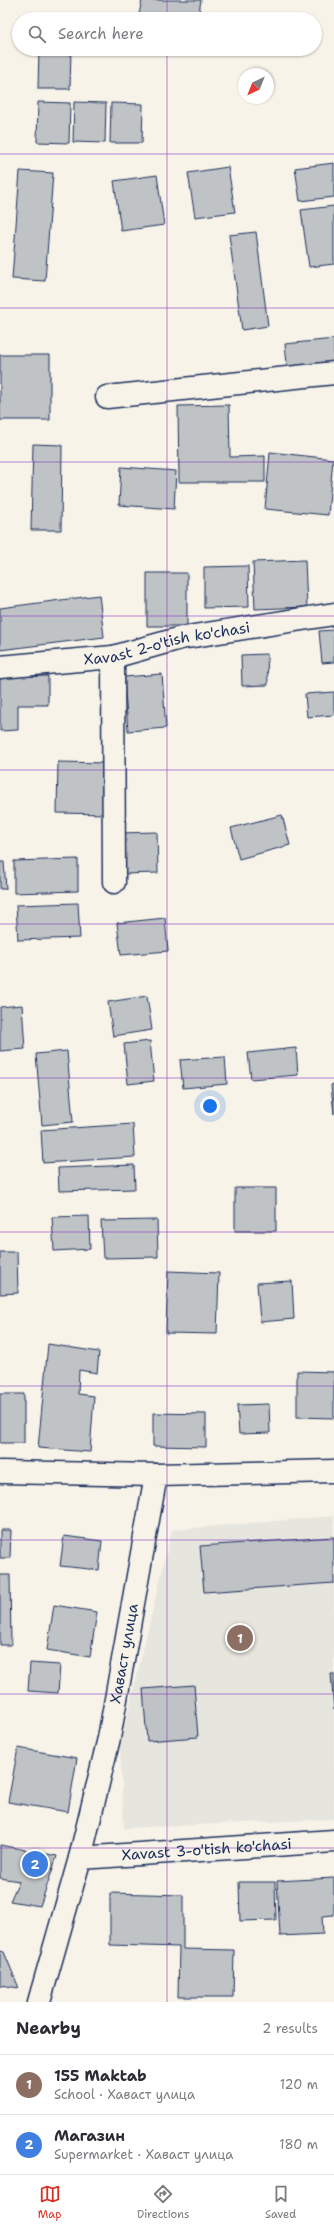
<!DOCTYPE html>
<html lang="en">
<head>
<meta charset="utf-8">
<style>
  :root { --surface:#fff; --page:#f2f2f3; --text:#2b2b33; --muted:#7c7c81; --line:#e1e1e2; --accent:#d93025 }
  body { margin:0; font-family:"Shantell Sans",sans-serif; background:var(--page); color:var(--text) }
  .compass { position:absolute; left:238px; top:68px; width:36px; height:36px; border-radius:50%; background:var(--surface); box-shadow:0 1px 3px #0004; rotate:223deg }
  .you { position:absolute; left:210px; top:1106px; width:14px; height:14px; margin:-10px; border:3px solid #fff; border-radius:50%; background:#1a73e8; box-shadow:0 0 0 6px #1a73e833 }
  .badge { display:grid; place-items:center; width:26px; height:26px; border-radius:50%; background:var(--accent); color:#fff; font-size:13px; font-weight:700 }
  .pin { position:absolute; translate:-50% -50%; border:2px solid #fff; box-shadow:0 1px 4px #0006 }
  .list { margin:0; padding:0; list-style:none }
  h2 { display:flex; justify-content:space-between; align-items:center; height:52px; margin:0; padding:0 16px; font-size:17px }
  h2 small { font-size:13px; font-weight:400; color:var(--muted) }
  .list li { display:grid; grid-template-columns:26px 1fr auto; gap:12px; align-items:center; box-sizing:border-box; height:60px; padding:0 16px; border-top:1px solid var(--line) }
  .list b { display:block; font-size:15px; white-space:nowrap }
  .list p { margin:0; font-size:13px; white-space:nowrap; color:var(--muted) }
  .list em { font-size:13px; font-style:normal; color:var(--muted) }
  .icon { flex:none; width:22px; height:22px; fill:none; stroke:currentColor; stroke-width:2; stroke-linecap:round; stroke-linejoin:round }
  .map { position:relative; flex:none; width:334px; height:2002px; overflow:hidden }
  .search { position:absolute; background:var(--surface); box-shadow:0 1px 3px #0004; left:12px; right:12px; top:12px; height:44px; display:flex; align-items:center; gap:10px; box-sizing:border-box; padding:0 14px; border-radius:22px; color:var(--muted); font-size:15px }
  .sheet { height:172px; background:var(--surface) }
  nav { display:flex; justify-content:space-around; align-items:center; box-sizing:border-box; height:56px; border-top:1px solid var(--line); background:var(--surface); font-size:11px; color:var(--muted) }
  nav a { display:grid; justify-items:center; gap:2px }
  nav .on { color:var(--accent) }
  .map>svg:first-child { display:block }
</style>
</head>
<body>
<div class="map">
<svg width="334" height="2002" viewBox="0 0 334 2002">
  <rect width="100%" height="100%" fill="#f7f3e8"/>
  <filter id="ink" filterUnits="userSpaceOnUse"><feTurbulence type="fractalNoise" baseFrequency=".025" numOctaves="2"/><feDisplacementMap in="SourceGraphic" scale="8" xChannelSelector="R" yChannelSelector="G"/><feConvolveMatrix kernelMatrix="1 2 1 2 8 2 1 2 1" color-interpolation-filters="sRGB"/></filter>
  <g filter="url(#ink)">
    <!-- built -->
    <path fill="#e6e5de" d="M334 1516V1819L124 1828 120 1745 172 1530Z"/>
    <!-- building -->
    <path fill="#c0c3c5" stroke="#1b2f5e" d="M142 0H201L198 19H138Z
      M39 49H71L70 89H38Z
      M38 102 70 103 69 143 37 142Z
      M74 102 106 103 105 143 73 142Z
      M111 103 143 104 142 143H110Z
      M334 163V197L300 201 295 168Z
      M228 167 235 212 195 217 188 173Z
      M20 171 53 173 45 281 12 279Z
      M157 175 164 225 121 231 114 181Z
      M334 206V264L309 267 301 210Z
      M256 232 268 326 242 330 229 235Z
      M334 339V370L288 374 285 344Z
      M0 355H50V420H0Z
      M229 405 230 457 265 456V482H179L178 406Z
      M33 444 62 445 61 530H31Z
      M270 452 333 459 328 515 265 509Z
      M121 467 176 471 174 509 119 505Z
      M305 560 307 607 255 609 253 562Z
      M248 566 249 607 204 608V567Z
      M147 573H187V626H147Z
      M99 595 104 637 0 650V608Z
      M334 630V662L322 663 319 631Z
      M267 654 268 685 242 686 241 655Z
      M162 674 166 728 128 731 124 677Z
      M48 676V705H18V730L0 731V677Z
      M334 692V715L307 717 305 694Z
      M58 762 107 763 106 814 57 813Z
      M282 815 290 845 239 859 231 828Z
      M157 832 158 873 122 874 120 833Z
      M78 859V891L14 893V861Z
      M0 862H4L6 889H0Z
      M78 903 80 938 18 940 16 905Z
      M165 918 168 951 121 955 117 923Z
      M147 996 152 1030 113 1036 108 1002Z
      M22 1005 25 1049 0 1051V1007Z
      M150 1041 154 1081 128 1084 124 1044Z
      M296 1048 298 1075 251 1079 248 1053Z
      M67 1051 73 1122 42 1125 36 1054Z
      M225 1057 227 1084 183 1088 180 1060Z
      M334 1084V1114L331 1085Z
      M133 1124 135 1157 43 1163 41 1130Z
      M134 1165 135 1189 59 1191 58 1168Z
      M235 1188H276V1231H235Z
      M89 1216 90 1249 54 1251 52 1217Z
      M157 1220 158 1257 103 1258 101 1221Z
      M0 1252H17L18 1293 0 1294Z
      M168 1271 219 1273 217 1334 166 1333Z
      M292 1281 294 1319 260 1322 257 1283Z
      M48 1344 99 1352 97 1373 79 1370 78 1394 94 1396 90 1452 38 1448Z
      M297 1371 334 1372V1418L297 1417Z
      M0 1394H24V1443H0Z
      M269 1404 270 1433 239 1434 237 1405Z
      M153 1413 206 1414V1447L153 1446Z
      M0 1530H11L10 1558H0Z
      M64 1536 102 1541 99 1570 60 1566Z
      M334 1537V1583L204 1592 200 1546Z
      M0 1575H10L11 1645H0Z
      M54 1605 97 1612 90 1657 47 1650Z
      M30 1663 60 1665 58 1693 28 1691Z
      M331 1674H334V1710Z
      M194 1685 198 1737 147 1741 143 1689Z
      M18 1748 77 1758 68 1812 8 1802Z
      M0 1845 57 1856 40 1906 10 1901 19 1881 0 1878Z
      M334 1878V1915L322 1916 323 1934 280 1936 277 1881Z
      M239 1882H275L276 1920 240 1921Z
      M110 1893 183 1895V1949L234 1950 233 1997H178L179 1947 110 1945Z
      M0 1951 4 1952 19 1988 0 1985Z"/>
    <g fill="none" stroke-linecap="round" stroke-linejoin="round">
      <!-- minor casing -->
      <g stroke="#1b2f5e" stroke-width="25">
        <g id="minor">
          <path d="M107 397 334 373"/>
          <path d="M113 657 114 882"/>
          <path id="s1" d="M0 667 113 657 181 638 334 614"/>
          <path d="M0 1472 156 1475"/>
          <path id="s2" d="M80 1858 334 1841"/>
          <path id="s3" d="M39 2002 80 1858 109 1738 156 1475 334 1471"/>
        </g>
      </g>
      <!-- minor -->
      <use href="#minor" stroke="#f7f3e8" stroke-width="22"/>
    </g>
  </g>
  <!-- grid -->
  <path fill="none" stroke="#7b2cbf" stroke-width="1" stroke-opacity="0.55" d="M167 0V19M167 49V2002M0 154H334M0 308H334M0 462H334M0 616H334M0 770H334M0 924H334M0 1078H334M0 1232H334M0 1386H334M0 1540H334M0 1694H334M0 1848H334"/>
  <g text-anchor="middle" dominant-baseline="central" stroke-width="3" stroke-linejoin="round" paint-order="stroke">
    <!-- street labels -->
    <g font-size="15" fill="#1b2f5e" stroke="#f7f3e8">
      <text stroke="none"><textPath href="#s1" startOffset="169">Xavast 2-o'tish ko'chasi</textPath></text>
      <text stroke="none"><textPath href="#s3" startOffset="359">Хаваст улица</textPath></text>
      <text stroke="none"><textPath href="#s2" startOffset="127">Xavast 3-o'tish ko'chasi</textPath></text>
    </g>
  </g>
</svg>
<svg class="compass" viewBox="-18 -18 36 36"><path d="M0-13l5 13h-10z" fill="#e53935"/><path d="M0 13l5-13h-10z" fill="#7c7c81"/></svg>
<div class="you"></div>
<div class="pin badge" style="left:240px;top:1638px;background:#8d6e63">1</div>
<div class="pin badge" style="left:35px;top:1864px;background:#3f7fe0">2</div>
<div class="search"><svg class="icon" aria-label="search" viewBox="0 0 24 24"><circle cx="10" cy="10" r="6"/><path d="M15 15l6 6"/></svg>Search here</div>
</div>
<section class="sheet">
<h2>Nearby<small>2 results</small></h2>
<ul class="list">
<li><span class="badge" style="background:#8d6e63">1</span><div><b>155 Maktab</b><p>School · Хаваст улица</p></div><em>120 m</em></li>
<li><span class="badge" style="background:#3f7fe0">2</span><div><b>Магазин</b><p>Supermarket · Хаваст улица</p></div><em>180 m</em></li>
</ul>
</section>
<nav>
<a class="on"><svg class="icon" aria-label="map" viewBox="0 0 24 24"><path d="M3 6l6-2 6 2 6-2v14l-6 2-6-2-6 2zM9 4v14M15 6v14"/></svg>Map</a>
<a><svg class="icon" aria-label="directions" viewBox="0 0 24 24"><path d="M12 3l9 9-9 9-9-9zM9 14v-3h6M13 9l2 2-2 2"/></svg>Directions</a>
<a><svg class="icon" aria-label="saved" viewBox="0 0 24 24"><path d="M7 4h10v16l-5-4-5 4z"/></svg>Saved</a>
</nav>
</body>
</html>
